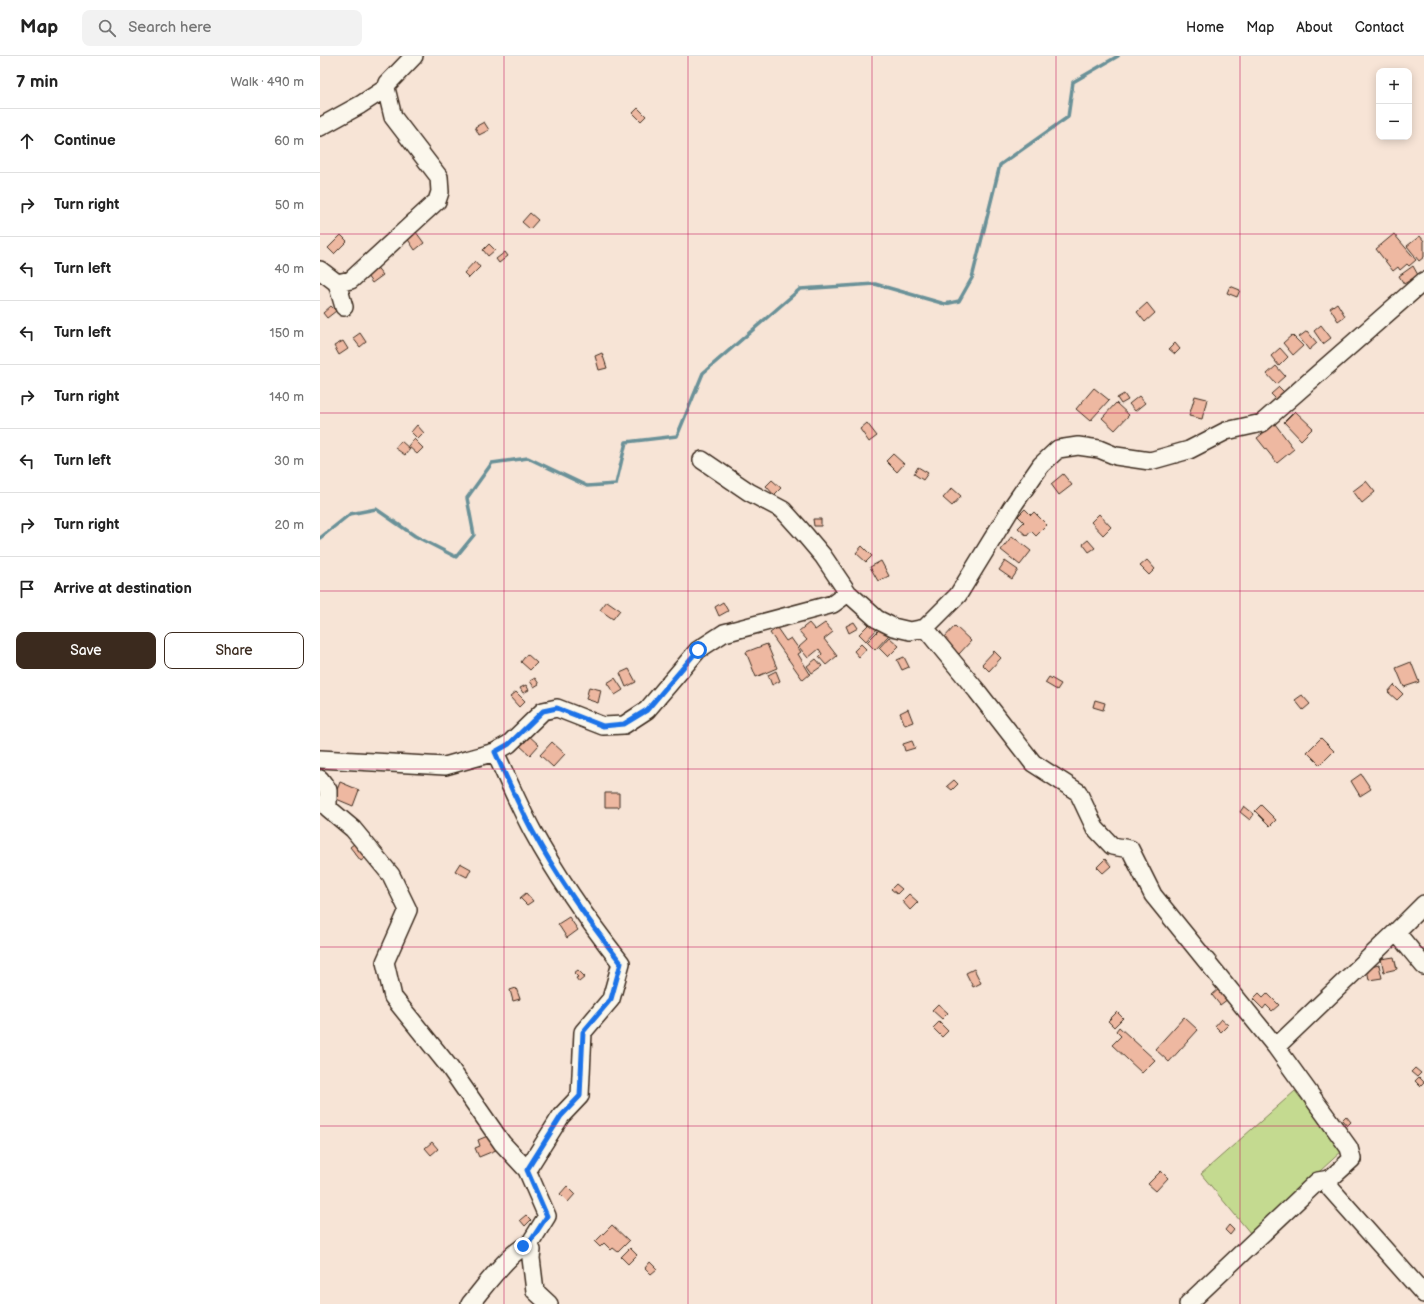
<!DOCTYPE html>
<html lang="en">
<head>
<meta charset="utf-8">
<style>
  :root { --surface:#fff; --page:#f2f2f2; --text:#222; --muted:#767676; --line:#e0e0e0; --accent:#3b2a1e }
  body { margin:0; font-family:"Balsamiq Sans",sans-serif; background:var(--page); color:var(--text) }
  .controls { position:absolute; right:12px; top:12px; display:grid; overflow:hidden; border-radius:8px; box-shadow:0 2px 10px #0003 }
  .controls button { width:36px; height:36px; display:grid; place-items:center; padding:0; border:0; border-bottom:1px solid var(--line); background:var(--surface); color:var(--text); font:20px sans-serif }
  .stop { position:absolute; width:12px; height:12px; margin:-9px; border:3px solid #1a73e8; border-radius:50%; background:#fff }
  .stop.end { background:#1a73e8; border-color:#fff; box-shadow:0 1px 4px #0008 }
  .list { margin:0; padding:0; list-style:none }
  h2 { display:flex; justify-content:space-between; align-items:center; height:52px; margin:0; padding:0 16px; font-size:17px }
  h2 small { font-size:13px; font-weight:400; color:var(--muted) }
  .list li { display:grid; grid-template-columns:26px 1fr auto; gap:12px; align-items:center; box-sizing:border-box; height:64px; padding:0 16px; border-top:1px solid var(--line) }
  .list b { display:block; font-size:15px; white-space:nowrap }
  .list em { font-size:13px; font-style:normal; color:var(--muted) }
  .actions { display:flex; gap:8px; padding:12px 16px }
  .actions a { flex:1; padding:9px 0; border:1px solid var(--accent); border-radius:8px; text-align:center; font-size:14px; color:var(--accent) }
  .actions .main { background:var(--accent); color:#fff }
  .icon { flex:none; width:22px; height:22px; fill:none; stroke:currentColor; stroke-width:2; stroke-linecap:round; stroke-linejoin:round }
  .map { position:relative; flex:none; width:1104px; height:1248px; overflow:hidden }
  header { display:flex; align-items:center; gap:24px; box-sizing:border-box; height:56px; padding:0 20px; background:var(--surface); border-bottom:1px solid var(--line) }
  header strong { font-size:19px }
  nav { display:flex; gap:22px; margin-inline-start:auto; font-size:14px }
  .search { width:280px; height:36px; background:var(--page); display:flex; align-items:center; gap:10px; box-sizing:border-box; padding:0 14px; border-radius:8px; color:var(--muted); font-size:15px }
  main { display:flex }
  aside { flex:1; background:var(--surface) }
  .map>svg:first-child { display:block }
</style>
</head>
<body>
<header>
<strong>Map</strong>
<div class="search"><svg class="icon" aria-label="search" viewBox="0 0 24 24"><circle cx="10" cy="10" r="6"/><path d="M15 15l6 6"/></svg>Search here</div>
<nav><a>Home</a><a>Map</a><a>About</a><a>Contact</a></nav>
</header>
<main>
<aside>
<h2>7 min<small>Walk · 490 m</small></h2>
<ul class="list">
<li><svg class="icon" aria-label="ahead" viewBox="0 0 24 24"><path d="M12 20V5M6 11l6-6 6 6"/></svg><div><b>Continue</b></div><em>60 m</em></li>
<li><svg class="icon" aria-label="right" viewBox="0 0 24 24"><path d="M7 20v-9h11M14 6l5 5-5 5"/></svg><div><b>Turn right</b></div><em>50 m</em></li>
<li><svg class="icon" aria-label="left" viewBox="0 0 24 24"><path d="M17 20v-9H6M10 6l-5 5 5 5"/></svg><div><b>Turn left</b></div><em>40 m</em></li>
<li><svg class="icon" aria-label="left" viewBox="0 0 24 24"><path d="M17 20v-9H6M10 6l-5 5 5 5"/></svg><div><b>Turn left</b></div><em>150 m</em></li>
<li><svg class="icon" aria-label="right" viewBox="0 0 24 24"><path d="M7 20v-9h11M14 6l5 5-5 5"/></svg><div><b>Turn right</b></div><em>140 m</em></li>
<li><svg class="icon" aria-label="left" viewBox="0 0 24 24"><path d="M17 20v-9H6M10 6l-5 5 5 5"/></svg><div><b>Turn left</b></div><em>30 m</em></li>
<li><svg class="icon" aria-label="right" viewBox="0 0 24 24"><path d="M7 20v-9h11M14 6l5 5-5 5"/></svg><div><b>Turn right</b></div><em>20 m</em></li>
<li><svg class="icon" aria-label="arrive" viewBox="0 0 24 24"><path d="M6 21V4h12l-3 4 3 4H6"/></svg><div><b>Arrive at destination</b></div></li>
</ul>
<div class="actions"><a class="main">Save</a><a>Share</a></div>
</aside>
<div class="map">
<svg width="1104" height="1248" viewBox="0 0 1104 1248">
  <rect width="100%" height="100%" fill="#f7e4d6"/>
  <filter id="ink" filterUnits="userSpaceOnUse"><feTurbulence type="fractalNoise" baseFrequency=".025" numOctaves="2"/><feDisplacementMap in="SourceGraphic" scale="8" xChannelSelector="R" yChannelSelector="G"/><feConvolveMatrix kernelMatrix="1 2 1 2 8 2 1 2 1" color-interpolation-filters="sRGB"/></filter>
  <g filter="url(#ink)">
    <!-- green -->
    <path fill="#c4da90" stroke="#808257" d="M975 1035 1023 1094 931 1178 881 1118Z"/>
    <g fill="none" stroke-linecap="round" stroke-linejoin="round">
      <!-- stream -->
      <path stroke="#6a9198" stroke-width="3.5" d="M0 482 30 458 56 453 95 480 136 501 154 479 147 442 172 407 208 402 267 430 296 428 306 386 357 380 383 317 480 233 555 228 625 248 639 245 652 222 680 109 748 61 753 26 798 0"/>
    </g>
    <!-- building -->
    <path fill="#eeb8a1" stroke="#3b2a1e" d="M318 52 326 60 321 65 313 57Z
      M164 66 169 74 159 79 155 71Z
      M210 157 218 164 210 173 202 166Z
      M96 176 104 187 95 194 87 182Z
      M1074 178 1096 204 1089 210 1087 208 1080 214 1078 211 1073 215 1056 193Z
      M21 179 27 185 14 198 8 192Z
      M1100 180 1104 185V201L1099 205 1087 190Z
      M169 188 175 194 168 200 163 194Z
      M185 196 188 200 179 207 176 203Z
      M155 205 160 211 149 222 144 217Z
      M55 209 63 219 52 227 45 217Z
      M1093 210 1098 219 1084 228 1079 220Z
      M910 230 920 234 917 241 907 237Z
      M827 247 835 257 825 266 817 256Z
      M1017 247 1025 260 1018 265 1010 252Z
      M11 250 16 255 7 262 3 257Z
      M1001 269 1011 282 1003 288 994 275Z
      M987 275 997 287 989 294 979 281Z
      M40 277 46 286 40 291 33 282Z
      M972 279 983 290 973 299 963 287Z
      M23 285 28 293 19 299 14 290Z
      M855 287 860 293 855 298 849 293Z
      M960 292 968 301 959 310 951 300Z
      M282 297 287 312 279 314 275 300Z
      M956 310 965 320 956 328 947 318Z
      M959 331 965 337 957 344 951 338Z
      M774 332 789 344 770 365 756 353Z
      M804 338 808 344 801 348 797 342Z
      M819 340 825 347 815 355 809 348Z
      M875 340 887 343 882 363 869 360Z
      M796 347 809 359 795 374 782 362Z
      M975 355 993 372 981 384 964 366Z
      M547 367 557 380 549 386 540 373Z
      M955 368 974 393 957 407 937 382Z
      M97 369 104 377 98 383 91 376Z
      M94 383 103 392 97 398 88 390Z
      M81 385 90 393 85 399 75 392Z
      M573 398 584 408 577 416 566 405Z
      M598 411 608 417 603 424 594 418Z
      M743 418 752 429 739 439 731 428Z
      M452 424 461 432 454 439 446 430Z
      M1046 425 1055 436 1042 447 1033 435Z
      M632 432 641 440 632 450 623 442Z
      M705 453 711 459 714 456 727 469 716 480 711 475 707 480 698 472 704 466 698 460Z
      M779 458 791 471 783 479 771 466Z
      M493 463H501V470H494Z
      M692 480 711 495 700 509 681 494Z
      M768 484 775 492 769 496 763 488Z
      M542 490 552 500 546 506 536 497Z
      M827 504 835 513 829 519 820 510Z
      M561 505 569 520 558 525 550 511Z
      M685 505 698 514 692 523 679 514Z
      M287 545 300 554 293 563 280 554Z
      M403 546 408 555 399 560 395 551Z
      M552 565 559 571 546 585 539 578Z
      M534 566 538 572 529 577 526 570Z
      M489 567 495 574 505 567 513 576 504 583 517 600 506 609 499 601 502 598 499 593 488 602 479 591 487 584 479 575Z
      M635 570 651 585 639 598 623 583Z
      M457 572 466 585 471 582 481 596 478 598 490 618 483 624 450 577Z
      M561 572 569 579 555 594 547 586Z
      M569 581 579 590 568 601 559 592Z
      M447 588 457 612 436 621 426 596Z
      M541 588 546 593 539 601 534 595Z
      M674 595 681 602 669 615 662 608Z
      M207 598 217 607 210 614 201 606Z
      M584 601 589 611 582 614 577 604Z
      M496 603 502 610 492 617 487 610Z
      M1091 606 1099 626 1084 631 1076 612Z
      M309 613 316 626 306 631 300 617Z
      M456 615 460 625 452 629 448 619Z
      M729 621 741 628 737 634 725 627Z
      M215 622 219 628 214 631 210 625Z
      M295 622 303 634 295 639 287 627Z
      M206 629 209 634 203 637 200 632Z
      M1074 629 1083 638 1077 644 1068 636Z
      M269 631 281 634 278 647 266 643Z
      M196 636 205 645 199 651 190 641Z
      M982 639 990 648 983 654 975 644Z
      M775 644 785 647 783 654 773 651Z
      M588 653 593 666 585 669 580 657Z
      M207 678 219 689 210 699 198 688Z
      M1001 682 1014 695 1000 709 987 696Z
      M592 685 595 692 585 695 583 688Z
      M232 686 245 698 233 711 220 699Z
      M1041 718 1051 733 1040 740 1031 725Z
      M634 724 638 728 632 734 627 730Z
      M20 726 39 734 33 750 14 742Z
      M285 737H299V751H285Z
      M941 749 956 764 950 770 935 755Z
      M924 750 934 758 930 764 920 756Z
      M39 784 50 798 41 805 30 791Z
      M785 803 791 810 783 817 777 811Z
      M140 807 151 813 147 821 135 815Z
      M576 828 582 833 577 838 571 833Z
      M206 837 213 845 207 849 200 842Z
      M589 838 598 846 590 854 582 845Z
      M249 861 258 874 247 882 238 868Z
      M1074 901 1077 913 1064 916 1061 903Z
      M1059 909 1062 922 1049 924 1047 912Z
      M654 913 661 927 653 931 646 917Z
      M258 914 265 921 259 926 256 922 258 921 254 917Z
      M196 932 200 943 193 945 190 934Z
      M900 932 908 943 900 949 892 939Z
      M939 937 943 941 947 937 959 949 952 955 946 949 943 953 933 943Z
      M618 948 628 957 622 963 612 954Z
      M797 956 803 962 794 971 788 965Z
      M864 961 878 974 849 1006 835 993Z
      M901 963 908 969 901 976 895 970Z
      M619 966 628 975 622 981 613 972Z
      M799 971 835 1004 822 1017 792 989 801 980 796 975Z
      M1095 1012 1101 1017 1097 1021 1091 1016Z
      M1099 1021 1104 1026 1100 1030 1095 1025Z
      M1026 1060 1031 1066 1027 1070 1022 1064Z
      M170 1079 176 1094 159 1101 155 1092 160 1090 158 1084Z
      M112 1086 118 1093 111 1099 105 1092Z
      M841 1115 848 1122 836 1135 828 1128Z
      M247 1130 255 1138 248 1146 240 1138Z
      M206 1159 211 1164 205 1170 200 1164Z
      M292 1169 309 1185 298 1196 293 1192 291 1194 284 1187 280 1191 275 1186Z
      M909 1169 914 1174 910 1179 905 1174Z
      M310 1192 317 1199 308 1208 301 1201Z
      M330 1206 337 1213 331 1218 325 1212Z"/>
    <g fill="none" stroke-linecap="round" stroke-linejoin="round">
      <!-- minor casing -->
      <g stroke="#3b2a1e" stroke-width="20">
        <path id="minor" d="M0 71 40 49 66 32
          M0 214 17 227
          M24 251 17 227 31 224 117 145 120 136 119 121 73 61 66 32 68 27 94 0
          M382 404 429 436 463 454 481 474 503 500 528 537
          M605 572 657 635 713 707 758 736 775 772 792 790 810 793 833 839 956 991 1029 1092 1032 1103 1010 1123V1132L1104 1238
          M175 696C187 722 199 750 213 776 238 822 269 866 301 907L291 943 263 976 260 1040 241 1060 207 1114
          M0 703 125 710 175 696 189 688 223 655 237 652 283 670 304 669 327 654 378 594 404 577 513 548 528 537 557 563 573 571 590 575 605 572 638 539 692 451 721 409 738 393 758 390 779 393 796 400 830 405 869 394 906 375 942 367 1104 225
          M0 723 8 734V752L33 773 71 819 88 854 65 906 73 941 130 1012 182 1087 207 1114 227 1160 209 1189C192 1192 162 1234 150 1248
          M1076 876 1104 910
          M956 991 1076 876 1104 848
          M209 1189 212 1194 211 1202 215 1235 229 1248
          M868 1248 998 1125 1010 1123"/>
      </g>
      <!-- minor -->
      <use href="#minor" stroke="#fbf7ec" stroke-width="17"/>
    </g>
  </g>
  <g fill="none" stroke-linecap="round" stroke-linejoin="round" filter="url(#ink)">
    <!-- route -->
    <path stroke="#1a73e8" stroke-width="5" d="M203 1190 208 1189 227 1160 207 1114 241 1060 260 1040 263 976 291 943 301 907C269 866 238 822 213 776 199 750 187 723 175 696L189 688 223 655 237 652 283 670 304 668 327 654 378 594"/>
  </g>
  <!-- grid -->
  <path fill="none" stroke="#c2185b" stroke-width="1" stroke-opacity="0.55" d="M184 0V1248M368 0V1248M552 0V1248M736 0V1248M920 0V1248M0 178H1104M0 357H1104M0 535H1104M0 713H1104M0 891H1104M0 1070H1104"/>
</svg>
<div class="controls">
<button>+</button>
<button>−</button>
</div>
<div class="stop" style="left:378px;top:594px"></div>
<div class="stop end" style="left:203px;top:1190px"></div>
</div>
</main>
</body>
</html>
